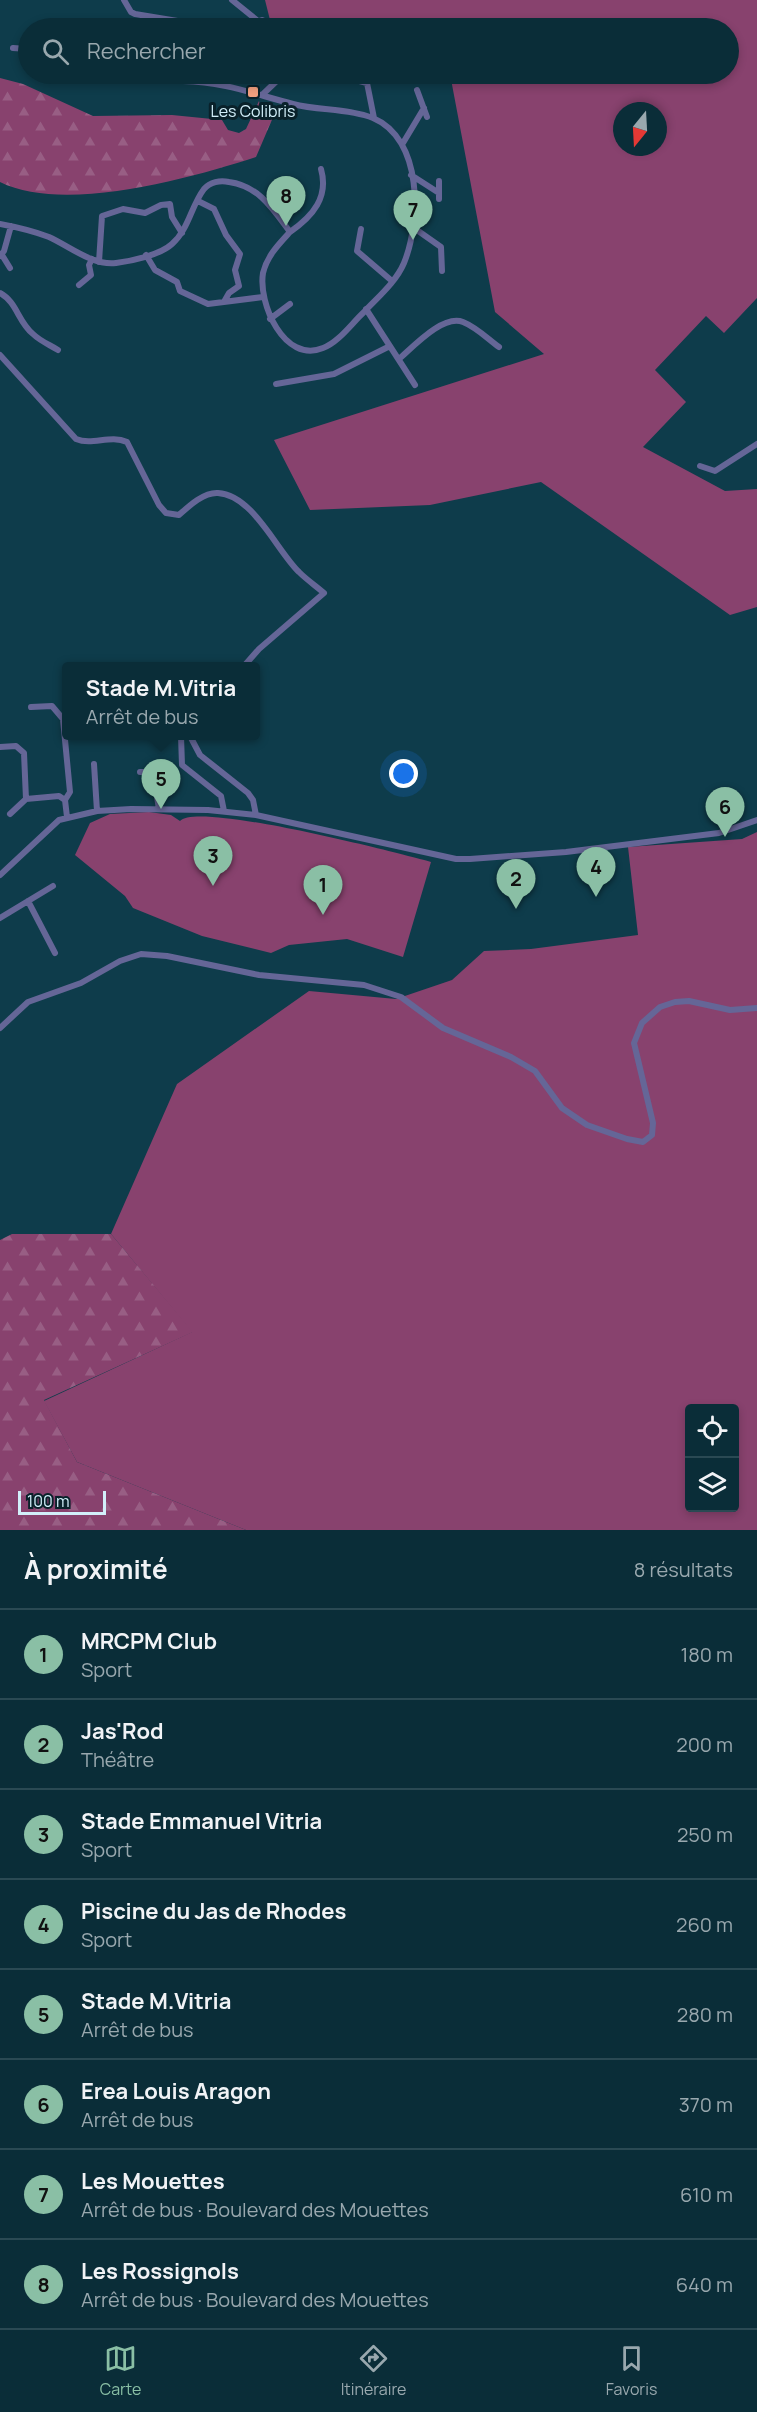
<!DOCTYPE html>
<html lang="fr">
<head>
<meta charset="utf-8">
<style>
  :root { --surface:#0a2d38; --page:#133540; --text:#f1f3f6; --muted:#99a8ae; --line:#2a4953; --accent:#8abfa5 }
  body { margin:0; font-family:Manrope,sans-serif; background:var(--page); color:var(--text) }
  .controls { position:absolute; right:18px; bottom:18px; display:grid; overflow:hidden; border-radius:6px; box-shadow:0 3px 9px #0003 }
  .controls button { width:54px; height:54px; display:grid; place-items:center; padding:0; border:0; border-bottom:2px solid var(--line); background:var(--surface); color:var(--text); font:30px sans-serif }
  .compass { position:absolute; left:613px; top:102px; width:54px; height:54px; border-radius:50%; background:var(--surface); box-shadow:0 3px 9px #0003; rotate:198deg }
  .scale { position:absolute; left:18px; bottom:15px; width:88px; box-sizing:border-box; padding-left:6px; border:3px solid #d2effa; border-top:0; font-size:16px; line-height:21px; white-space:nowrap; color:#d2effa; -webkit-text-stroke:4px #09212a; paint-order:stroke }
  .you { position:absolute; left:404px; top:774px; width:21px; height:21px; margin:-15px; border:4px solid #fff; border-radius:50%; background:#1a73e8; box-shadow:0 0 0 9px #1a73e833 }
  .badge { display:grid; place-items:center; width:39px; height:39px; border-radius:50%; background:var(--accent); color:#111; font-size:20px; font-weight:700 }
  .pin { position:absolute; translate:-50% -50px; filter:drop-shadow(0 2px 3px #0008) }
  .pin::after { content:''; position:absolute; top:32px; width:21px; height:18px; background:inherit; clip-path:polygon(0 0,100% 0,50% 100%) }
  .popup { position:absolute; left:62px; top:662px; width:198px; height:78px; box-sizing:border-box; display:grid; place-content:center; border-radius:6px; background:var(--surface); filter:drop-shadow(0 2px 4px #0005); font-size:20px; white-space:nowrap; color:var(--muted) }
  .popup b { font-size:22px; color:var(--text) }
  .popup::after { content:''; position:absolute; left:50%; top:100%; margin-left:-12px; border:12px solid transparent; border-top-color:var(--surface) }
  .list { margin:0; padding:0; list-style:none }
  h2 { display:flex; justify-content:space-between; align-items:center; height:78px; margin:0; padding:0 24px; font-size:26px }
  h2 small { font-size:20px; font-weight:400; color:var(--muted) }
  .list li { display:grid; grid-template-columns:39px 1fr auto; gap:18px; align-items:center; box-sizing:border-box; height:90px; padding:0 24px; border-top:2px solid var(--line) }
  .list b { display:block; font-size:22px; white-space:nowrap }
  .list p { margin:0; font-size:20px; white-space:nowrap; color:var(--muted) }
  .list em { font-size:20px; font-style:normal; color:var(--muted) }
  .icon { flex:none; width:33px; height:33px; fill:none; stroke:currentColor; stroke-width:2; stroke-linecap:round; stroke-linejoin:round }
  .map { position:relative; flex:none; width:757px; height:1530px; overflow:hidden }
  .search { position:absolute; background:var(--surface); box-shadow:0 3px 9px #0003; left:18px; right:18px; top:18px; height:66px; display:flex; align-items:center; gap:15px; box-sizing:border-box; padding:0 21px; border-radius:33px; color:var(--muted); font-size:22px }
  .sheet { height:798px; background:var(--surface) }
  nav { display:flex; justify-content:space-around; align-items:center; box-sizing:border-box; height:84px; border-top:2px solid var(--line); background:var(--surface); font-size:16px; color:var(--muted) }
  nav a { display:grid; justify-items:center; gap:3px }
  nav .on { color:var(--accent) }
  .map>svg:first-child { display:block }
</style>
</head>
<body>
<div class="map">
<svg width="757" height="1530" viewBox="0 0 757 1530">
  <defs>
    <pattern id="forest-firs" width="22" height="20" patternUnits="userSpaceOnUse" patternTransform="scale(1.5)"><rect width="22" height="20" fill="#88426e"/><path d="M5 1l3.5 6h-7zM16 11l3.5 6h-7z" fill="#985e84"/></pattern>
  </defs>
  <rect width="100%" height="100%" fill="#0e3c4b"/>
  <!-- grass -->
  <path fill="#88426e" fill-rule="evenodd" d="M265 0H757V298L724 333 706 316 655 370 686 402 643 447 725 491 757 489V607L730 615 541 482 430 505 310 510 274 440 544 354 495 312 450 74H728V28H272ZM622 111H658V147H622Z
    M149 812 171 815 180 821C197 801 398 853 431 862L403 957 347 939 289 945 271 953 202 936 133 908 125 896 75 855 90 823 110 814Z
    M757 832V1530H246L77 1462 44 1401 192 1332 111 1234 177 1084 309 991 396 999 452 980 484 951 531 949 638 935 628 847 742 839ZM690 1408H734V1508H690Z"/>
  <!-- forest -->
  <path fill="url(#forest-firs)" d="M0 78 23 84 93 116 172 115 222 120 228 130 239 133 246 129 259 101 262 113 274 115 256 157C191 178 64 214 0 182Z
    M12 1234H111L193 1332 44 1400 77 1462 246 1530H0V1240Z"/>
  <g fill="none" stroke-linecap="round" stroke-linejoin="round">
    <!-- minor -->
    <path stroke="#656697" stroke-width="6" d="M124 0 131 12 135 14 220 28
      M232 0 258 21
      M254 28 256 22 262 20 267 22 269 28
      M13 48 28 49
      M348 78 367 83 374 118
      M223 83 228 74
      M417 90 427 117
      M262 95 284 74
      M403 143 424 108
      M411 175 439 193V199
      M439 181V193
      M198 201 214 209 226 235 240 254 235 270 239 286 229 293 225 300
      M0 224C16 227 33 231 49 237 69 246 93 266 116 263 132 261 160 255 172 244 189 229 191 206 204 189 210 182 220 180 229 182 259 186 273 209 290 232 279 244 267 256 263 273 258 303 284 364 323 348 339 342 352 323 364 312 378 297 396 282 404 263 421 221 423 139 373 118 347 108 319 111 293 104 254 94 224 82 183 81 149 79 118 85 84 74
      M414 228 441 247 442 271
      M361 229 357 251 392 281
      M290 232C313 216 329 197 321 169
      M2 255 10 268
      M146 255 155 270 177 282 180 291 208 304 263 297
      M0 256 4 251 11 226
      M99 262 102 216 123 209 145 213 161 205 170 204 172 217 182 233
      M79 285 91 275 89 265 92 259
      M0 293C17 302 18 322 33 334 40 341 50 345 58 350
      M366 309 415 385
      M270 319 290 304
      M0 355 76 439C93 446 110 434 127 442L159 505 166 513 179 515C189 506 204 492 218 493 253 495 277 551 299 572 307 580 316 586 324 593L259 649 244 666
      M399 359C413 347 443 314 463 322 476 327 488 339 499 347
      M276 384 334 374 390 346
      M700 466 715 471 757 444
      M31 707 52 706 63 719 70 792 65 800
      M181 736 182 765 221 796 224 811
      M190 736 200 755 248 793 253 800 256 815
      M0 747 16 746 24 753 26 799
      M94 764 97 811
      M140 772H147L154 779 159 809
      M10 814 26 799 59 796 65 800 67 817
      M0 875 59 820 97 811 131 809 208 810 256 815 456 859H470L566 852 719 833 757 820
      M28 901 55 953
      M0 918 53 886
      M0 1028 28 1002 81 983 120 961 141 954 167 956 259 975 364 985 401 997 443 1028 511 1057 535 1071 562 1108 587 1125 627 1139 643 1142 652 1135 653 1123 634 1043 642 1023 660 1007 675 1002 689 1001 730 1010 757 1008"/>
  </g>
  <!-- markers -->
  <rect fill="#f2a07f" stroke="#09212a" stroke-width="2" x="247" y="86" width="12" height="12" rx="3"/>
  <g text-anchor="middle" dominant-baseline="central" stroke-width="6" stroke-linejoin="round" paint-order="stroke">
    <!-- poi labels -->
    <g font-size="16" fill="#d2effa" stroke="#09212a">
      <text x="253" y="111">Les Colibris</text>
    </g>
  </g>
</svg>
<div class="controls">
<button><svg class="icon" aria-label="locate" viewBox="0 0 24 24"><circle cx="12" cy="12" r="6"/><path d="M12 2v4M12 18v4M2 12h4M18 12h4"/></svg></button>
<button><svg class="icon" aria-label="layers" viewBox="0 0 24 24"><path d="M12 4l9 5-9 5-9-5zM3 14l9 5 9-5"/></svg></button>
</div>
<svg class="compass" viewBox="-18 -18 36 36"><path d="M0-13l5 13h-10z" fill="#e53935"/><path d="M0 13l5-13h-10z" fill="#99a8ae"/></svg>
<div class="scale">100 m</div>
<div class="you"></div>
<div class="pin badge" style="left:323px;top:915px">1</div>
<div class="pin badge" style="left:516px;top:909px">2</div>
<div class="pin badge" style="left:213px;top:886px">3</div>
<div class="pin badge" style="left:596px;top:897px">4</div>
<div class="pin badge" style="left:161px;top:809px">5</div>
<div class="popup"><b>Stade M.Vitria</b>Arrêt de bus</div>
<div class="pin badge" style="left:725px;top:837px">6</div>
<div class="pin badge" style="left:413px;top:240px">7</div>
<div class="pin badge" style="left:286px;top:226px">8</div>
<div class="search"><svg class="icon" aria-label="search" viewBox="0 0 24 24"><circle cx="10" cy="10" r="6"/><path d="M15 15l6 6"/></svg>Rechercher</div>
</div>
<section class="sheet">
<h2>À proximité<small>8 résultats</small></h2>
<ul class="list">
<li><span class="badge">1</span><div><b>MRCPM Club</b><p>Sport</p></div><em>180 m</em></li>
<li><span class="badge">2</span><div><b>Jas'Rod</b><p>Théâtre</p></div><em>200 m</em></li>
<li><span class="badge">3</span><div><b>Stade Emmanuel Vitria</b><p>Sport</p></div><em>250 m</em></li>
<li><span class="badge">4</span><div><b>Piscine du Jas de Rhodes</b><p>Sport</p></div><em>260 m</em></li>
<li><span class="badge">5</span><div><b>Stade M.Vitria</b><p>Arrêt de bus</p></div><em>280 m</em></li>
<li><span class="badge">6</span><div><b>Erea Louis Aragon</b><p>Arrêt de bus</p></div><em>370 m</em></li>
<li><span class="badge">7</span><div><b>Les Mouettes</b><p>Arrêt de bus · Boulevard des Mouettes</p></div><em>610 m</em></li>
<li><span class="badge">8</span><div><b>Les Rossignols</b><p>Arrêt de bus · Boulevard des Mouettes</p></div><em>640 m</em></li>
</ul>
</section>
<nav>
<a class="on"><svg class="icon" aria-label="map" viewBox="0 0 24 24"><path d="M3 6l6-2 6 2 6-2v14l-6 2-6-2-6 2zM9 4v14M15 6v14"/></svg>Carte</a>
<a><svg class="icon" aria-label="directions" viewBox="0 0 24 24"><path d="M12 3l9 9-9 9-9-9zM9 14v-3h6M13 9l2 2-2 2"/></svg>Itinéraire</a>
<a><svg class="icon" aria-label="saved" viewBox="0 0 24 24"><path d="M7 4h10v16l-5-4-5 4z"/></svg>Favoris</a>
</nav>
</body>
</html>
